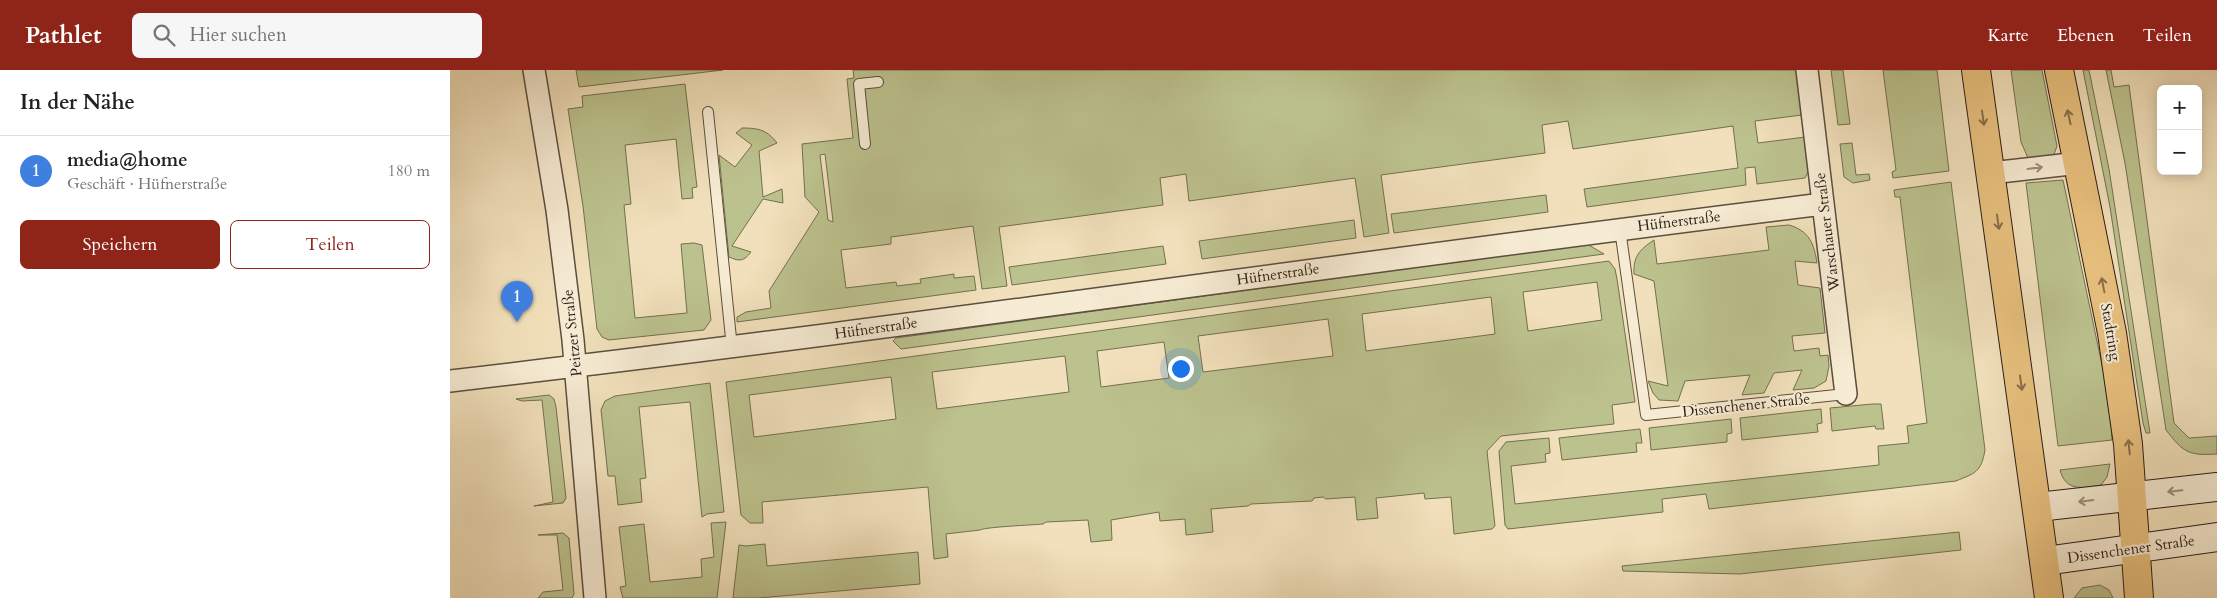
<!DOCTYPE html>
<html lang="de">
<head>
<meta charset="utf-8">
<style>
  :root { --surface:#fff; --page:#f6f6f6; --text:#202124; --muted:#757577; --line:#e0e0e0; --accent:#8f2418 }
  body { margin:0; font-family:Cardo,serif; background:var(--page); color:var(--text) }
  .controls { position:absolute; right:15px; top:15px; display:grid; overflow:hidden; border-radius:8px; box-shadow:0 2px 12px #0003 }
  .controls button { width:45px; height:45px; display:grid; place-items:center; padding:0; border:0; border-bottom:1px solid var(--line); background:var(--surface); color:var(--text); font:25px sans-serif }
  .you { position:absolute; left:730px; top:298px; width:18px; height:18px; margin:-12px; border:4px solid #fff; border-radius:50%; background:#1a73e8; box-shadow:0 0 0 8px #1a73e833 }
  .badge { display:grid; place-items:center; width:32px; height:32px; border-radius:50%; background:var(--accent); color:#fff; font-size:16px; font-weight:700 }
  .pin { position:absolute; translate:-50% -41px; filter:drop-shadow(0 1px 2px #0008) }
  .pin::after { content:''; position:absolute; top:26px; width:18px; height:15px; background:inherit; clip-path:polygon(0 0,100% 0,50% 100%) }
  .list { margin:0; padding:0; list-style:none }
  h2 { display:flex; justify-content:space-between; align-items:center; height:65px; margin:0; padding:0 20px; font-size:21px }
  h2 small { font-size:16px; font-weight:400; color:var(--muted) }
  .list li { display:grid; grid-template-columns:32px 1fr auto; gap:15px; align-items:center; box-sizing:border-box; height:70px; padding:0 20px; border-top:1px solid var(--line) }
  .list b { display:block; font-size:19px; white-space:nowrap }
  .list p { margin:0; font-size:16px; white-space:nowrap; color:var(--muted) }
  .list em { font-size:16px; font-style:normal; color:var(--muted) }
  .actions { display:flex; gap:10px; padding:15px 20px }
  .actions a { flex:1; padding:11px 0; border:1px solid var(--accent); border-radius:8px; text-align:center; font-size:18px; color:var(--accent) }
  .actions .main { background:var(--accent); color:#fff }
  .icon { flex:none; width:28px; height:28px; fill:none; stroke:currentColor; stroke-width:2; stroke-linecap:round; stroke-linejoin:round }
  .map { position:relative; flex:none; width:1767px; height:528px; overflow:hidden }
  header { display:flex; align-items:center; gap:30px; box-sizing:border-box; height:70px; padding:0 25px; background:var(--accent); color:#fff }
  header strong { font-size:24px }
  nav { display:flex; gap:28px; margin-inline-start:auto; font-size:18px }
  .search { width:350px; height:45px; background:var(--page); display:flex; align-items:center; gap:12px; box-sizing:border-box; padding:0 18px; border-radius:8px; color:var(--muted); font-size:19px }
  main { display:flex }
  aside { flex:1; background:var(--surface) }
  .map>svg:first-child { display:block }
</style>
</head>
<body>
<header>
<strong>Pathlet</strong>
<div class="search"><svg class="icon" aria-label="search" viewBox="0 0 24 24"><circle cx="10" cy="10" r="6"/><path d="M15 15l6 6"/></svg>Hier suchen</div>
<nav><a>Karte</a><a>Ebenen</a><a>Teilen</a></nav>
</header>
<main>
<aside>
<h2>In der Nähe<small></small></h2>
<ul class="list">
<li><span class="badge" style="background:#3f7fe0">1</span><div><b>media@home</b><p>Geschäft · Hüfnerstraße</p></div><em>180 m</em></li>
</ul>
<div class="actions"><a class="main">Speichern</a><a>Teilen</a></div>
</aside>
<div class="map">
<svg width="1767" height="528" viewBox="0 0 1767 528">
  <rect width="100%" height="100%" fill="#f1e0bb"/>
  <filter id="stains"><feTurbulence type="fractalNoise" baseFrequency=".004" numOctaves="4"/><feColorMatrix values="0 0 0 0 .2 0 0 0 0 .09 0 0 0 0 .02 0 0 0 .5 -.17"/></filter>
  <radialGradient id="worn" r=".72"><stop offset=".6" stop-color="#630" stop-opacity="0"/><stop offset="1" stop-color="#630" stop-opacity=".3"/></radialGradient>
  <!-- green -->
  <path fill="#bcc28e" stroke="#727052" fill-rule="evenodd" d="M126 0H273L129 17Z
    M403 0H1347L1352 45 1305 51 1308 73 1355 67 1359 100 1355 108 1307 114 1305 97 1295 98 1296 115 1137 137 1134 119 1288 98 1283 56 1123 79 1118 51 1092 55 1095 83 931 105 939 163 914 167 905 108 739 131 736 104 710 108 713 135 549 157 557 216 532 219 523 156 441 167V174L391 180 396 218 446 212 447 216 471 213 470 209 504 204V208L524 206 526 220 287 252V247L296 242 321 238 319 221 369 142 355 127 352 74 403 68 397 9 404 8ZM375 84 383 151V152L378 150 370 85Z
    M1381 0H1393L1400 54 1388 55Z
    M1433 0H1487L1499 101 1443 108 1442 102 1446 100Z
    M1561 0H1592L1607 76 1603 87 1589 92 1578 88 1571 72Z
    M1633 0H1639L1659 99 1700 363H1696L1693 353 1660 137Z
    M1656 0H1661L1664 17 1679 15 1724 353 1739 368 1767 366V384C1738 386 1733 382 1716 360L1675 93Z
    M235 14 247 117 242 118 243 128 232 129 226 69 175 75 181 134 174 135 185 248 237 243 231 174 244 173 252 175 261 250 254 260 159 270 152 267 147 259 133 136 118 39 133 37 132 26Z
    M292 58C309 58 317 60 327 73L309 81 313 127 332 119 333 133 313 129 282 176 301 182C294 191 290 192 279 187L269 85 285 97 302 75 286 63Z
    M1402 73 1406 105 1419 104 1420 110 1403 113 1394 107 1390 74Z
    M1613 110 1660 333 1662 370 1608 376 1576 113Z
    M1501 112 1535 380C1531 403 1525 403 1506 411L1259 439 1256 424 1212 429 1213 442 1058 459 1055 455 1049 381 1056 372 1099 368 1100 383 1095 384 1096 392 1061 396 1065 434 1429 395 1428 376 1459 373 1457 356 1477 353 1450 127H1445L1444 120Z
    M1096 125 1098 142 944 163 941 144Z
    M904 150 906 168 752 189 749 171Z
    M1339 155C1359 161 1364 173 1367 193L1345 191 1348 215 1370 218 1375 263 1342 266 1344 281 1369 278 1370 286 1378 285 1379 296 1376 311 1364 318 1343 320 1352 300 1324 303 1314 323 1292 325 1300 305 1235 311 1228 331 1209 330 1203 323 1198 311 1218 316 1204 211 1184 204C1183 187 1189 180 1204 170L1207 194 1319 180 1316 157Z
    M1137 174 1154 184 451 279 443 271 446 268Z
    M713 176 716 194 562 215 559 197Z
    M1159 191 1165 199 1167 209 1185 332 1162 335 1164 354 1051 366 1037 381 1045 456 1042 459 1004 464 1001 427 975 429 974 423 926 428 928 448 907 450 905 427 876 429 873 427 864 428 862 431 801 434 798 436 761 439 763 462 736 465 735 449 710 451 709 442 661 450 662 470 641 472 638 450 596 452 593 454C582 455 535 457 530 460L496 464 498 487 484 489 478 417 312 432 313 453H300L291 445 276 312ZM1147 212 1152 250 1078 261 1073 222ZM1041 227 1045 264 916 281 912 244ZM878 249 883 286 753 302 748 266ZM714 272 719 308 651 317 647 281ZM615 286 619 322 487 339 482 302ZM441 307 446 349 304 367 299 325Z
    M260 313 274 442 257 444 252 447 240 332 189 337 196 408 190 409 192 432 168 435 165 406H158L151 340 155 331 165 326Z
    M99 325 104 329 106 337 116 428 113 433 84 436 103 432 92 330 72 331 66 329Z
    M1422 334H1431L1434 359H1426L1425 356 1382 361 1380 338Z
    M1371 339 1372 353 1367 354 1368 362 1292 370 1290 348Z
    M1281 349 1282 363 1277 364V372L1201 380 1199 358Z
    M1190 359 1192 373H1186L1187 382 1112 390 1109 368Z
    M1660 394 1657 407 1651 415C1632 418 1616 422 1610 400Z
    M276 452 267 528H173L170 517 176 516 169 457 194 454 200 512 252 507 251 489 264 487 261 453Z
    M1509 462 1511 480 1290 504 1173 501 1172 496Z
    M113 463 119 468 124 524 122 528H88L93 522 113 520 107 465H88Z
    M315 474 317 496 468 482 470 514 308 528H283L289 475 296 476Z
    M1650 515 1659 520 1663 528H1624L1632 518Z"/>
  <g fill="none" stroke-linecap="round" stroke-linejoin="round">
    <!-- service casing -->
    <g stroke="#5b4e3f" stroke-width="12">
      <path id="service" d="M258 42 282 278
        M415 74 409 14 428 12
        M1170 159 1196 345 1396 324"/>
    </g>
    <!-- minor casing -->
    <g stroke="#5b4e3f" stroke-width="24">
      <path id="minor" d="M84 0 107 140 123 270 145 528
        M1357 0 1396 324
        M1541 103 1629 93
        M0 311C459 258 915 190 1373 134"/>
    </g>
    <!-- secondary casing -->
    <g stroke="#291d16" stroke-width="30">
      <path id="secondary" d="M1588 437 1767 417
        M1595 491 1767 467"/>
    </g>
    <!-- primary casing -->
    <g stroke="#291d16" stroke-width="30">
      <path id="primary" d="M1526 0 1599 528
        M1609 0 1662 263 1678 374 1689 528"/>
    </g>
    <!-- service -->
    <use href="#service" stroke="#f6ebd3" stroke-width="10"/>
    <!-- minor -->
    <use href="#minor" stroke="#f6ebd3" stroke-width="21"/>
    <!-- secondary -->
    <use href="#secondary" stroke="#f6ebd3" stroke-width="28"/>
    <!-- primary -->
    <use href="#primary" stroke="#e8c07e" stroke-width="28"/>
  </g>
  <!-- one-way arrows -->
  <defs><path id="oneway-shaft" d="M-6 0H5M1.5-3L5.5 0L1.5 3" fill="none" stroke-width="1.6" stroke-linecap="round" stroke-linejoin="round" transform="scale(1.25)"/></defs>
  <g stroke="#886e4a">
    <use href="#oneway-shaft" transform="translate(1619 47) rotate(-102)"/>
    <use href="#oneway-shaft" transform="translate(1533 48) rotate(82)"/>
    <use href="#oneway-shaft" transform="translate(1548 152) rotate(82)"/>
    <use href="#oneway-shaft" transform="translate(1653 215) rotate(-101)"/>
    <use href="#oneway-shaft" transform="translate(1571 313) rotate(82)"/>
    <use href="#oneway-shaft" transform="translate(1679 377) rotate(-96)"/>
  </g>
  <g stroke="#9a8e7e">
    <use href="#oneway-shaft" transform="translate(1585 98) rotate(-7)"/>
    <use href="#oneway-shaft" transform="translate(1725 421) rotate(174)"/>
    <use href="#oneway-shaft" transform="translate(1636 431) rotate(173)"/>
  </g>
  <g text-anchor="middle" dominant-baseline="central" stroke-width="4" stroke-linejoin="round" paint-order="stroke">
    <!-- street labels -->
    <g font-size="15" fill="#291d16" stroke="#f6ebd3">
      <text transform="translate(1229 151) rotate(-7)">Hüfnerstraße</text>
      <text transform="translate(1377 162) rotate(-97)">Warschauer Straße</text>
      <text transform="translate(828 204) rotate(-8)">Hüfnerstraße</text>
      <text transform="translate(426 258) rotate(-8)">Hüfnerstraße</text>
      <text transform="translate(1661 262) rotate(80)">Stadtring</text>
      <text transform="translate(122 263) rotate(-96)">Peitzer Straße</text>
      <text transform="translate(1296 335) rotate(-6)">Dissenchener Straße</text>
      <text transform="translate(1681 479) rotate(-8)">Dissenchener Straße</text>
    </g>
  </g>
  <rect width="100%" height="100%" filter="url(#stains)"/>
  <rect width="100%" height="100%" fill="url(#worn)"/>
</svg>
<div class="controls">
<button>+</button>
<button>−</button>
</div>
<div class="you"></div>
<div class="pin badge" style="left:67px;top:252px;background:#3f7fe0">1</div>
</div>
</main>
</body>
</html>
